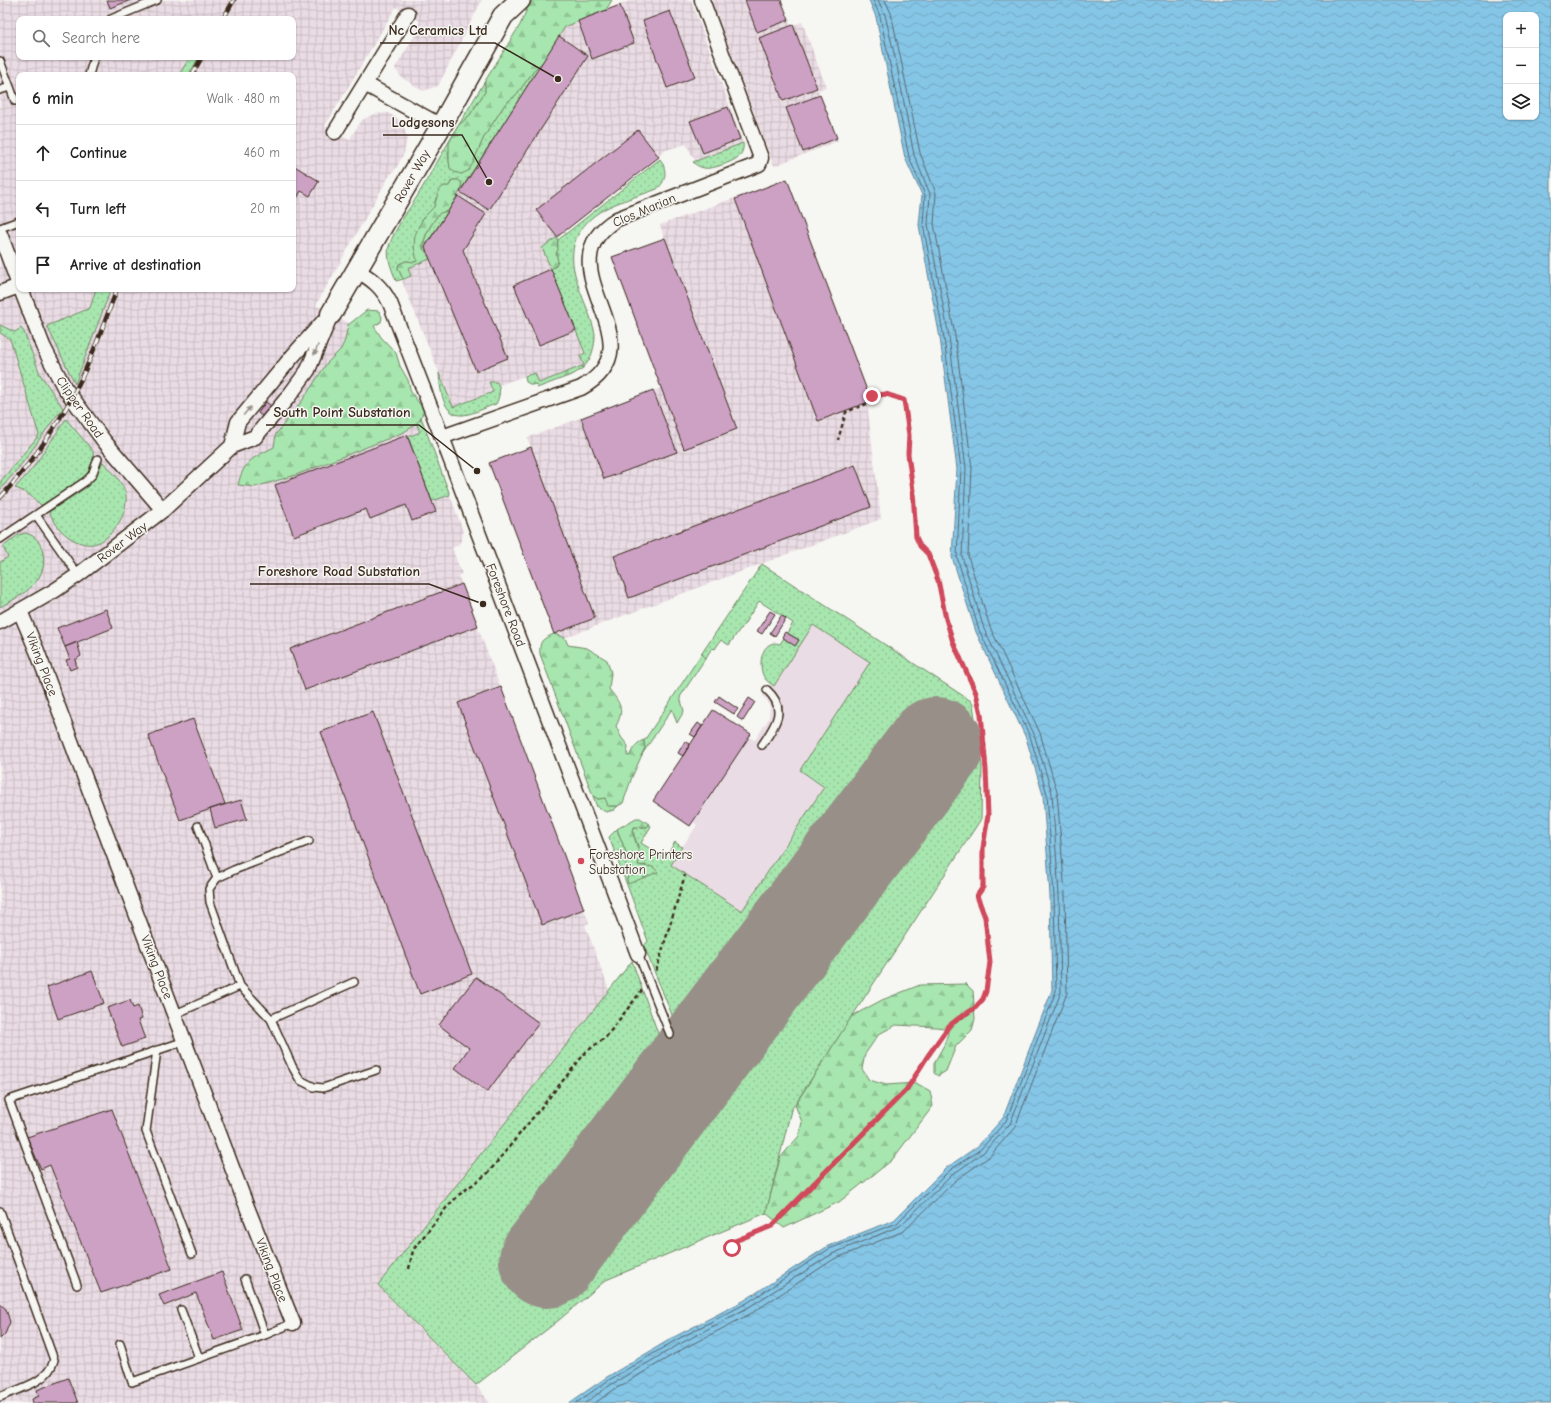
<!DOCTYPE html>
<html lang="en">
<head>
<meta charset="utf-8">
<style>
  :root { --surface:#fff; --page:#f2f2f2; --text:#222; --muted:#767676; --line:#e0e0e0 }
  body { margin:0; font-family:"Comic Neue",sans-serif; background:var(--page); color:var(--text) }
  .controls { position:absolute; right:12px; top:12px; display:grid; overflow:hidden; border-radius:8px; box-shadow:0 1px 3px #0004 }
  .controls button { width:36px; height:36px; display:grid; place-items:center; padding:0; border:0; border-bottom:1px solid var(--line); background:var(--surface); color:var(--text); font:20px sans-serif }
  .stop { position:absolute; width:12px; height:12px; margin:-9px; border:3px solid #d1495b; border-radius:50%; background:#fff }
  .stop.end { background:#d1495b; border-color:#fff; box-shadow:0 1px 4px #0008 }
  .list { margin:0; padding:0; list-style:none }
  h2 { display:flex; justify-content:space-between; align-items:center; height:52px; margin:0; padding:0 16px; font-size:17px }
  h2 small { font-size:13px; font-weight:400; color:var(--muted) }
  .list li { display:grid; grid-template-columns:26px 1fr auto; gap:12px; align-items:center; box-sizing:border-box; height:56px; padding:0 16px; border-top:1px solid var(--line) }
  .list b { display:block; font-size:15px; white-space:nowrap }
  .list em { font-size:13px; font-style:normal; color:var(--muted) }
  .icon { flex:none; width:22px; height:22px; fill:none; stroke:currentColor; stroke-width:2; stroke-linecap:round; stroke-linejoin:round }
  .map { position:relative; flex:none; width:1551px; height:1403px; overflow:hidden }
  .search { position:absolute; background:var(--surface); box-shadow:0 1px 3px #0004; left:16px; top:16px; width:280px; height:44px; display:flex; align-items:center; gap:10px; box-sizing:border-box; padding:0 14px; border-radius:8px; color:var(--muted); font-size:15px }
  .panel { position:absolute; background:var(--surface); box-shadow:0 1px 3px #0004; left:16px; top:72px; width:280px; height:220px; border-radius:8px }
  .map>svg:first-child { display:block }
</style>
</head>
<body>
<div class="map">
<svg width="1551" height="1403" viewBox="0 0 1551 1403">
  <defs>
    <pattern id="industrial-grid" width="8" height="8" patternUnits="userSpaceOnUse"><rect width="8" height="8" fill="#eadce4"/><path d="M0 4h8M4 0v8" fill="none" stroke="#cabdc3"/></pattern>
    <pattern id="grass-dots" width="8" height="8" patternUnits="userSpaceOnUse"><rect width="8" height="8" fill="#a7e6ae"/><path d="M2 2h.1M6 6h.1" fill="none" stroke="#91c595" stroke-width="1.8" stroke-linecap="round"/></pattern>
    <pattern id="forest-firs" width="22" height="20" patternUnits="userSpaceOnUse"><rect width="22" height="20" fill="#a7e6ae"/><path d="M5 1l3.5 6h-7zM16 11l3.5 6h-7z" fill="#91c595"/></pattern>
    <pattern id="water-waves" width="16" height="10" patternUnits="userSpaceOnUse"><rect width="16" height="10" fill="#85c5e6"/><path d="M0 5q4-4 8 0t8 0" fill="none" stroke="#74a9c5"/></pattern>
  </defs>
  <rect width="100%" height="100%" fill="#f6f6f2"/>
  <filter id="ink" filterUnits="userSpaceOnUse"><feTurbulence type="fractalNoise" baseFrequency=".025" numOctaves="2"/><feDisplacementMap in="SourceGraphic" scale="8" xChannelSelector="R" yChannelSelector="G"/><feConvolveMatrix kernelMatrix="1 2 1 2 8 2 1 2 1" color-interpolation-filters="sRGB"/></filter>
  <g filter="url(#ink)">
    <!-- built -->
    <path fill="#eadce4" d="M813 625 871 662 800 770 825 787 742 911 670 865 697 825 693 822 748 737 755 740 769 718 770 707 767 700 763 697 771 684 774 685Z"/>
    <!-- industrial -->
    <path fill="url(#industrial-grid)" fill-rule="evenodd" d="M0 0H482L438 86 423 91 401 77 395 68 417 32 414 31 420 21 396 7 325 126 349 140 362 120 374 114 388 113 398 119 404 128 407 138 404 153 397 167 388 178 316 305 363 331 414 419 420 432 408 437 432 500 450 495 463 531 462 539 458 545 452 548 462 574 458 575 584 909 589 923 585 925 609 990 378 1285 476 1385 490 1403H0ZM19 19H293V57H19ZM19 75H293V289H19Z
      M632 0H691L743 143 695 161 686 144 663 151 658 155 659 157 557 237 542 248 585 353 584 365 539 383 525 376 499 385 497 382H490L493 391 453 407 402 281 411 276 408 268 430 259 425 247 565 27Z
      M711 0H781L791 26 802 22 826 87 818 90 838 141 774 166Z
      M787 179 871 401 867 403 881 519 556 641 489 463 531 447 527 438 661 388 612 257 664 238 660 225Z"/>
    <!-- grass -->
    <path fill="url(#grass-dots)" stroke="#718866" d="M190 57H199L189 75H179Z
      M543 62 462 188 461 183 458 180H452L449 186 436 198 434 207 423 218 414 247 418 261 415 262 406 261 399 264 398 268 402 277 404 279 396 281C392 269 386 258 389 246 394 230 409 209 418 195 440 157 462 119 485 81V92L470 115 458 126 448 153 450 168 479 148 484 137 505 104 516 95 536 68Z
      M743 143C744 149 742 154 737 158 732 162 711 170 704 168 699 167 696 165 693 162Z
      M660 159C667 169 667 181 657 189 627 201 590 206 576 239 571 251 572 265 576 278 581 297 591 314 595 334 595 346 592 359 583 368L582 366 584 365 580 356 585 353 551 269 556 266 558 240Z
      M448 211 425 246 427 253 423 249C423 237 432 222 440 212Z
      M96 289H111L75 384 47 326 90 308Z
      M0 325 15 332 21 328 24 332 40 374 63 408 58 415H57L24 461 0 490V482L39 435 10 339 0 333Z
      M439 373 453 407 493 392 489 382H497C501 389 500 396 496 404 486 407 474 414 463 415 442 417 440 387 439 373Z
      M421 417 450 495 432 501 408 437 420 432 416 423Z
      M66 419 93 451C97 479 64 492 44 505H41C33 498 26 491 15 488L32 469Z
      M103 462C112 471 123 482 126 495 127 505 123 517 118 524 113 531 105 541 97 543 84 548 67 538 59 528 55 523 52 517 49 512L87 487 95 477Z
      M25 533C34 535 39 540 42 549 51 580 23 595 0 607V562L8 557 3 547 18 535Z
      M762 564 971 701 973 705 982 765 981 819 791 1110 766 1213 606 1280 559 1320 476 1385 378 1285 632 961 660 1039 674 1020 644 946 648 941 609 837 617 829 626 852 631 871 627 879 646 865 638 866V846L632 830 634 827H647L649 824 651 826 641 843 665 858 675 842 682 847 671 865 742 911 824 787 800 770 870 662 813 625 774 686C770 683 766 681 764 677 757 665 762 638 780 644L784 638 799 640 787 633 793 623 759 601 741 629H740L729 645 721 640 715 649 712 648 705 659 702 653Z
      M593 796 598 799 606 798 609 806H618L614 810 606 812 597 807Z"/>
    <!-- forest -->
    <path fill="url(#forest-firs)" stroke="#718866" d="M531 0H612L606 10 565 27 543 62 536 68 516 95 505 104 484 137 472 165 468 171 461 174 454 172 450 168 449 161V143L458 126 470 115 485 92V81L520 25Z
      M452 180H458L461 182 462 188 448 211 440 213C432 222 423 236 423 249L427 253 430 259 408 268 411 276 404 279 402 277 398 268 399 264 406 261 415 262 417 261 414 247 415 235 423 218 434 207 439 190 444 186H449Z
      M557 237 558 250 556 253 558 261 556 266 551 269 542 248Z
      M367 310 379 311 382 317 381 322 374 326 381 337 396 353 400 366 408 380 411 392 424 410 420 420 412 427 404 432 387 439 296 475 255 487 238 485C244 460 253 458 274 447L276 434 302 401 327 363 341 349 345 340 348 325Z
      M582 366 583 368 574 374 537 388 536 384 532 385 526 382 525 376 535 373 539 383Z
      M554 634 565 638 568 645 587 648 607 660 611 673 609 689C620 703 625 709 616 726L621 737 628 746 627 756 630 755C633 748 636 743 644 740L645 748 632 777 623 803 618 806H608L605 798 598 799 593 796 540 654C539 641 542 639 554 634Z
      M636 818H640L649 824 647 827H634L632 830 640 856 638 865 653 867 658 872 628 884 627 879 631 871C625 865 623 860 626 852L617 829Z
      M966 984 973 991 975 1019 972 1030 956 1046 946 1071 938 1076 934 1073V1063L944 1045 948 1033 944 1028 936 1027 896 1025 879 1034 865 1054 862 1069 869 1080 886 1085 916 1083 930 1091 933 1106 892 1160 839 1202 784 1228 766 1213 780 1158 799 1136 802 1122 795 1105 852 1016 882 1000 920 985Z"/>
    <!-- garden -->
    <path fill="#a7e6ae" stroke="#718866" d="M702 653 705 659 680 697 684 711 677 723 672 709 641 756 645 748 644 741Z"/>
    <!-- water -->
    <path fill="url(#water-waves)" stroke="#678796" fill-rule="evenodd" d="M869 0H1551V1403H569L607 1377 674 1337 745 1300 828 1246 894 1220 946 1168 978 1146 1003 1118 1052 990 1050 896 1043 795 1026 738 976 632 952 557 957 469 940 338 919 225 922 195 905 158 876 17ZM1506 15H1536V117H1506Z"/>
    <g fill="none" stroke-linecap="round" stroke-linejoin="round">
      <!-- shore -->
      <path stroke="#59686e" stroke-width="1" d="M576 1403 609 1380 676 1340 747 1303 829 1249 897 1223 949 1171 981 1149 1006 1121 1056 991 1054 896 1047 794 1030 736 979 630 957 557 961 469 944 338 923 224 925 195 909 157 880 16 873 0
        M585 1403 612 1384 678 1345 749 1307 832 1254 900 1226 952 1175 984 1152 1010 1124 1061 992 1059 895 1052 793 1034 734 984 629 962 556 966 468 949 337 928 224 930 194 914 155 897 66 885 15 878 0
        M595 1403 615 1389 681 1350 752 1313 834 1259 904 1231 956 1180 989 1157 1015 1127 1067 993 1065 895 1057 792 1040 733 990 627 968 556 972 468 955 336 934 224 936 193 920 153 902 65 891 13 885 0"/>
      <!-- runway -->
      <path stroke="#989088" stroke-width="96" d="M547 1260 936 745"/>
    </g>
    <!-- building -->
    <path fill="#cda1c4" stroke="#3b2a1e" d="M107 0H131L110 8Z
      M745 0H781L789 20 757 32Z
      M620 5 634 43 592 59 578 21Z
      M670 11 695 77 667 88 643 21Z
      M793 25 817 88 783 101 759 38Z
      M559 36 588 56 489 210 460 192Z
      M820 95 837 138 803 152 786 108Z
      M728 107 740 139 703 153 690 121Z
      M638 130 659 157 557 237 536 210Z
      M293 165 319 181 310 196 301 191 293 205Z
      M787 179 871 401 818 421 735 199Z
      M458 196 486 214 463 250 508 358 476 371 425 247Z
      M665 238 737 429 684 449 612 257Z
      M551 269 576 330 539 345 514 285Z
      M653 390 677 452 604 479 581 418Z
      M266 402 271 406 262 416 258 413Z
      M407 435 436 512 412 521 406 505 370 519 366 509 294 536 275 485Z
      M531 447 595 618 554 634 489 463Z
      M855 465 871 507 629 598 614 556Z
      M462 584 478 626 305 690 290 649Z
      M106 609 113 628 65 647 57 628Z
      M770 611 775 614 762 634 757 631Z
      M781 616 786 618 775 636 770 633Z
      M785 632 799 640 795 646 782 637Z
      M77 642 81 656 75 660 77 667 70 670 66 660 70 659 65 647Z
      M501 687 584 909 542 925 458 703Z
      M719 696 738 709 734 714 715 702Z
      M749 698 755 702 743 721 737 717Z
      M713 710 751 734 690 826 653 801Z
      M373 712 472 974 420 994 321 732Z
      M193 719 225 804 180 820 148 735Z
      M698 723 702 726 695 737 690 734Z
      M685 741 690 744 683 756 678 753Z
      M241 800 247 819 215 828 210 809Z
      M92 971 104 1003 58 1019 47 987Z
      M476 977 539 1023 487 1092 455 1068 469 1048 439 1025Z
      M130 1000 133 1008 138 1006 142 1019 138 1020 145 1039 122 1047 107 1008Z
      M112 1109 172 1269 101 1293 50 1165 41 1169 27 1137Z
      M222 1272 243 1330 214 1340 196 1293 164 1306 159 1295Z
      M0 1304 6 1309 10 1322 5 1334 0 1339Z
      M68 1378 78 1403H33L32 1399 39 1396 37 1390Z"/>
    <g fill="none" stroke-linecap="round" stroke-linejoin="round">
      <!-- lane casing -->
      <g stroke="#3b2a1e" stroke-width="10">
        <path id="lane" d="M111 19 157 0
          M0 61 10 87 0 90
          M89 75 94 57
          M10 87 15 101 19 100
          M0 228 19 221
          M36 515 78 575
          M0 539 86 481 92 475 98 459
          M762 745C775 726 788 709 767 690
          M198 826 217 878
          M638 954 670 1034
          M240 986 271 1019 292 1066 300 1080 314 1087 323 1088 376 1070
          M175 1014 240 986 210 902 209 889 217 878 234 870 309 841
          M271 1019 354 982
          M157 1050 146 1131 192 1254
          M0 1211 54 1360C48 1383 20 1388 0 1397
          M245 1279 265 1335
          M77 1285 9 1100 185 1041
          M181 1310 199 1358
          M120 1344 132 1382 265 1335 293 1323"/>
      </g>
      <!-- street casing -->
      <g stroke="#3b2a1e" stroke-width="17">
        <path id="street" d="M365 84 441 126
          M335 132 408 14
          M0 234 19 285
          M356 270C372 279 382 287 390 303L442 437 638 954
          M21 289 43 346 64 387 104 441 163 510
          M0 293 19 286
          M442 437 581 388C664 342 538 267 617 219L759 164 761 158 702 0
          M232 446 238 422 291 358 323 322
          M20 611 37 651 245 1202 293 1323
          M0 622 54 591 78 575 163 510 232 446 255 437 289 396 308 370 331 314"/>
      </g>
      <!-- secondary casing -->
      <g stroke="#3b2a1e" stroke-width="23">
        <path id="secondary" d="M331 314 441 126 503 16 520 0"/>
      </g>
      <!-- path -->
      <path stroke="#3b2a1e" stroke-width="2.5" stroke-dasharray="4 3" stroke-linecap="butt" d="M656 971 685 875
        M732 1248 735 1241 772 1226 907 1089 927 1057 949 1026 975 1008 983 999 986 991 990 962 985 917 977 896 983 887V848L988 815 985 751 981 714 976 693 953 642 946 619 938 581 928 554 920 546 916 537 913 491 908 454 909 435 904 400 886 394 872 396V402L846 412 838 440
        M409 1269 413 1250 447 1207 460 1194 488 1173 586 1052 606 1037 642 990"/>
      <!-- lane -->
      <use href="#lane" stroke="#f6f6f2" stroke-width="7"/>
      <!-- street -->
      <use href="#street" stroke="#f6f6f2" stroke-width="14"/>
      <!-- secondary -->
      <use href="#secondary" stroke="#f6f6f2" stroke-width="20"/>
      <!-- rail casing -->
      <g stroke="#3b2a1e" stroke-width="4.5">
        <path id="rail" d="M223 19 234 0
          M192 75 202 57
          M0 498C27 468 52 434 71 399 90 364 103 326 117 289"/>
      </g>
      <!-- rail -->
      <use href="#rail" stroke="#f6f6f2" stroke-width="3" stroke-dasharray="9" stroke-linecap="butt"/>
    </g>
    <!-- one-way arrows -->
    <defs><path id="oneway-solid" d="M-6-.8H1V-3.2L6.5 0L1 3.2V.8H-6Z"/></defs>
    <g fill="#989088">
      <use href="#oneway-solid" transform="translate(316 350) rotate(112)"/>
      <use href="#oneway-solid" transform="translate(247 411) rotate(-50)"/>
    </g>
  </g>
  <g fill="none" stroke-linecap="round" stroke-linejoin="round" filter="url(#ink)">
    <!-- route -->
    <path stroke="#d1495b" stroke-width="5" d="M732 1248 735 1241 772 1226 907 1089 927 1057 949 1026 959 1018 975 1008 983 999 986 991 990 962 985 917 977 896 983 887V848L988 815 986 770 981 714 976 693 953 642 946 619 938 580 928 554 920 546 916 537 913 491 908 454 909 435 904 400 886 394 872 396"/>
  </g>
  <!-- markers -->
  <circle fill="#d1495b" stroke="#f6f6f2" stroke-width="1.5" cx="581" cy="861" r="4"/>
  <g text-anchor="middle" dominant-baseline="central" stroke-width="3" stroke-linejoin="round" paint-order="stroke">
    <!-- street labels -->
    <g font-size="13" fill="#3b2a1e" stroke="#f6f6f2">
      <text transform="translate(412 176) rotate(-60)">Rover Way</text>
      <text transform="translate(644 210) rotate(-23)">Clos Marian</text>
      <text transform="translate(80 407) rotate(55)">Clipper Road</text>
      <text transform="translate(122 542) rotate(-37)">Rover Way</text>
      <text transform="translate(506 605) rotate(69)">Foreshore Road</text>
      <text transform="translate(42 664) rotate(69)">Viking Place</text>
      <text transform="translate(157 967) rotate(69)">Viking Place</text>
      <text transform="translate(272 1270) rotate(69)">Viking Place</text>
    </g>
    <!-- poi labels -->
    <g font-size="13" fill="#3b2a1e" stroke="#f6f6f2" text-anchor="start">
      <text x="589" y="854">Foreshore Printers<tspan x="589" dy="15">Substation</tspan></text>
    </g>
  </g>
  <!-- callouts -->
  <path fill="none" stroke="#3b2a1e" stroke-width="1.5" d="M558 79L495 43H380M489 182L462 135H383M477 471L419 425H266M483 604L429 584H250"/>
  <g fill="#3b2a1e" stroke="#f6f6f2" stroke-width="1.5">
    <circle cx="558" cy="79" r="4"/>
    <circle cx="489" cy="182" r="4"/>
    <circle cx="477" cy="471" r="4"/>
    <circle cx="483" cy="604" r="4"/>
  </g>
  <g font-size="14" text-anchor="middle" font-weight="bold" fill="#3b2a1e" stroke="#f6f6f2" stroke-width="3" stroke-linejoin="round" paint-order="stroke">
    <text x="438" y="35">Nc Ceramics Ltd</text>
    <text x="423" y="127">Lodgesons</text>
    <text x="342" y="417">South Point Substation</text>
    <text x="339" y="576">Foreshore Road Substation</text>
  </g>
</svg>
<div class="controls">
<button>+</button>
<button>−</button>
<button><svg class="icon" aria-label="layers" viewBox="0 0 24 24"><path d="M12 4l9 5-9 5-9-5zM3 14l9 5 9-5"/></svg></button>
</div>
<div class="stop" style="left:732px;top:1248px"></div>
<div class="stop end" style="left:872px;top:396px"></div>
<div class="search"><svg class="icon" aria-label="search" viewBox="0 0 24 24"><circle cx="10" cy="10" r="6"/><path d="M15 15l6 6"/></svg>Search here</div>
<section class="panel">
<h2>6 min<small>Walk · 480 m</small></h2>
<ul class="list">
<li><svg class="icon" aria-label="ahead" viewBox="0 0 24 24"><path d="M12 20V5M6 11l6-6 6 6"/></svg><div><b>Continue</b></div><em>460 m</em></li>
<li><svg class="icon" aria-label="left" viewBox="0 0 24 24"><path d="M17 20v-9H6M10 6l-5 5 5 5"/></svg><div><b>Turn left</b></div><em>20 m</em></li>
<li><svg class="icon" aria-label="arrive" viewBox="0 0 24 24"><path d="M6 21V4h12l-3 4 3 4H6"/></svg><div><b>Arrive at destination</b></div></li>
</ul>
</section>
</div>
</body>
</html>
